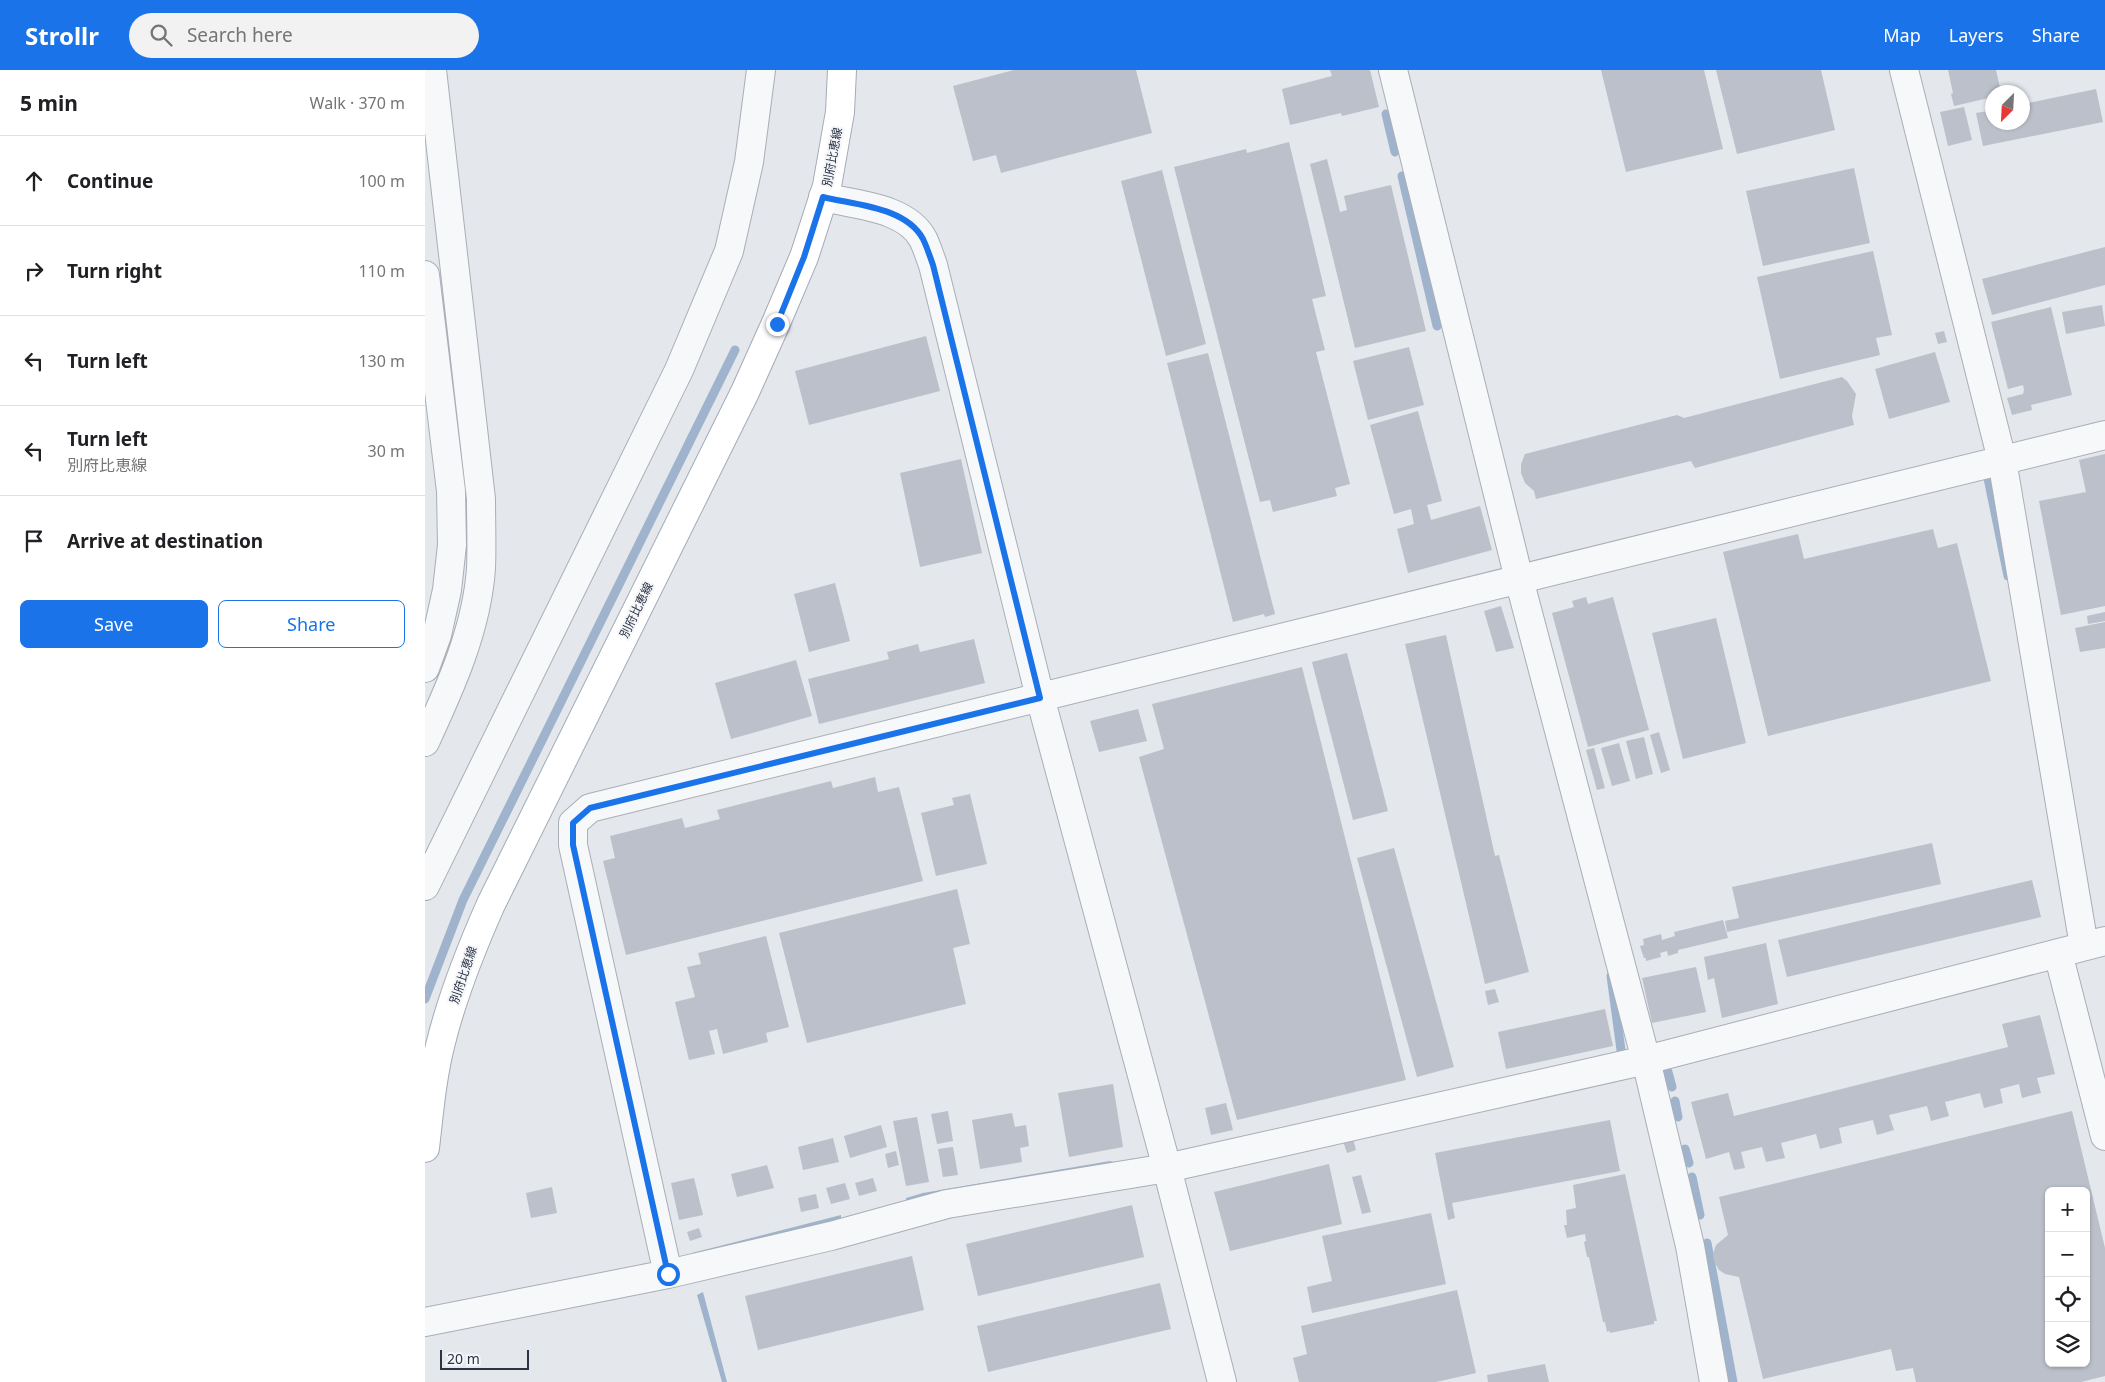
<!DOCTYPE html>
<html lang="en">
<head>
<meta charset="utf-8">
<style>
  :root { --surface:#fff; --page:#f2f2f2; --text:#202124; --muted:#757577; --line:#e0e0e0; --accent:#1a73e8 }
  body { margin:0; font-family:"Noto Sans","Noto Sans JP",sans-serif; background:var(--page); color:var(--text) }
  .controls { position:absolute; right:15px; bottom:15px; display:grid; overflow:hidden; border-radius:8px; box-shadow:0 1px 4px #0004 }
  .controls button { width:45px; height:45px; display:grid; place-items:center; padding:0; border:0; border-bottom:1px solid var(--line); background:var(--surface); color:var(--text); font:25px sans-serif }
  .compass { position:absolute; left:1560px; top:15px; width:45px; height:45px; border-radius:50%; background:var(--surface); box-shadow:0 1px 4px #0004; rotate:204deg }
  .scale { position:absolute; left:15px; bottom:12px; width:89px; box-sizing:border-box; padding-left:5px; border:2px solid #2b3445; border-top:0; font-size:14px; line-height:18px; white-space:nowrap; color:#2b3445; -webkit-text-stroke:4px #f4f6f9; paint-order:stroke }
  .stop { position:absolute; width:15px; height:15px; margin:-11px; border:4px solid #1a73e8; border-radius:50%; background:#fff }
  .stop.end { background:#1a73e8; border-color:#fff; box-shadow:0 1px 5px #0008 }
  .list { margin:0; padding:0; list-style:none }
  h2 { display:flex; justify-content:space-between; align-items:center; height:65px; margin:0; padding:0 20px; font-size:21px }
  h2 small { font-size:16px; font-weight:400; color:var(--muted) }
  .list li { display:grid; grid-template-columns:32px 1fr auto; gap:15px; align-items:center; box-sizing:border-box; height:90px; padding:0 20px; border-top:1px solid var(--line) }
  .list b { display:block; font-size:19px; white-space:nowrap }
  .list p { margin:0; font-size:16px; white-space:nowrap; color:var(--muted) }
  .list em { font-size:16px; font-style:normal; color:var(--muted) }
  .actions { display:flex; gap:10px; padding:15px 20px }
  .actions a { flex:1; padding:11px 0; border:1px solid var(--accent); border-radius:8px; text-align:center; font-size:18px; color:var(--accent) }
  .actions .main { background:var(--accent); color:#fff }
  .icon { flex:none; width:28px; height:28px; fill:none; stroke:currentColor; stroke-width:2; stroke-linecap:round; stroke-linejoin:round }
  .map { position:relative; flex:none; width:1680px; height:1312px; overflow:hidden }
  header { display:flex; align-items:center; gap:30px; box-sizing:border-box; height:70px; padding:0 25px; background:var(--accent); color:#fff }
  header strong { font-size:24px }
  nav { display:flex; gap:28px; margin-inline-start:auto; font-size:18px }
  .search { width:350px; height:45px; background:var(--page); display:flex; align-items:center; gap:12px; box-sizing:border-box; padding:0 18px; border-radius:28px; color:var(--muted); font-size:19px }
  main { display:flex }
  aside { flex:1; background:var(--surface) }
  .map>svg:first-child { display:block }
</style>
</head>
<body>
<header>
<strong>Strollr</strong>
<div class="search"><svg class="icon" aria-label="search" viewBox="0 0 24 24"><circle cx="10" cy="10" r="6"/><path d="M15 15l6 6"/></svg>Search here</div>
<nav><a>Map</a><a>Layers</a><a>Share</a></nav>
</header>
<main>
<aside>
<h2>5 min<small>Walk · 370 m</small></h2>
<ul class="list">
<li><svg class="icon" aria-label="ahead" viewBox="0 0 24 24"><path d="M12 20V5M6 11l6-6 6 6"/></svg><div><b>Continue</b></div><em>100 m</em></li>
<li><svg class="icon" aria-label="right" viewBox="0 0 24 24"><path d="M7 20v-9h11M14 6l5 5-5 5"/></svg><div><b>Turn right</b></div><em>110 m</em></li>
<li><svg class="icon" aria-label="left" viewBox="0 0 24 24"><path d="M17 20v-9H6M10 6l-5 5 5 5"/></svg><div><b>Turn left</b></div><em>130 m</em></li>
<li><svg class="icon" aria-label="left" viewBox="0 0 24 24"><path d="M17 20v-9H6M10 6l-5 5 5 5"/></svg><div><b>Turn left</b><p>別府比恵線</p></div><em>30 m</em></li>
<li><svg class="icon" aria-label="arrive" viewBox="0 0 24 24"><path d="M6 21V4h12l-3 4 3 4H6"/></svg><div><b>Arrive at destination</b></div></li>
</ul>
<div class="actions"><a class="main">Save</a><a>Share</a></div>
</aside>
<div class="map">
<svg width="1680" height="1312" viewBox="0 0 1680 1312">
  <rect width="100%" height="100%" fill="#e4e7ec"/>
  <!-- water -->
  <path fill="#9fb4cc" d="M685 1091 696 1094 481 1134V1128L498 1123Z
    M416 1145V1150L268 1189 267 1183Z
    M278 1222 302 1312H297L272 1225Z"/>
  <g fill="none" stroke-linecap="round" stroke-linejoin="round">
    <!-- stream -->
    <path stroke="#9fb4cc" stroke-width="9" d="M961 44 970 82
      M977 106 1012 256
      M1563 408 1583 506
      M1186 906 1196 980
      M0 929 38 830 310 280
      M1243 1002 1247 1017
      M1250 1031 1253 1047
      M1260 1079 1264 1093
      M1267 1107 1275 1145
      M1282 1173 1308 1312"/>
  </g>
  <!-- building -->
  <path fill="#bbc0ca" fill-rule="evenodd" d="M589 0H711L727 63 576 103 571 85 548 91 528 16Z
    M905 0H945L954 37 917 46 916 43 865 55 857 19 907 6Z
    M1176 0H1279L1298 79 1201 102Z
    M1291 0H1396L1410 60 1312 84Z
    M1523 0H1571L1576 22H1568V27L1529 36 1526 24 1528 23Z
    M1671 19 1678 52 1558 76 1551 43 1568 40V52H1598V34Z
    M1539 37 1547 70 1523 76 1515 42Z
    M864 72 901 226 887 229 900 280 891 282 925 414 910 418 912 426 848 442 845 430 835 432 749 97 821 79 822 83Z
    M902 89 915 142 922 140 919 126 966 115 1001 261 930 278 885 94Z
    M1429 98 1445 173 1338 196 1321 121Z
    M737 100 781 274 741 286 696 111Z
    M1680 177V215L1567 245 1557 209Z
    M1448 181 1467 265 1451 268 1455 285 1355 309 1332 207Z
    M1677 235 1680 256 1641 264 1637 242Z
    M1626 237 1647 325 1606 335 1607 340 1587 345 1582 328 1598 324 1599 320 1598 315 1583 319 1566 252Z
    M1519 261 1522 272 1513 274 1510 263Z
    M501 266 515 321 384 355 370 301Z
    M984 277 999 335 943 350 928 291Z
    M1510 282 1525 332 1464 349 1450 299Z
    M783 283 850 544 840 547 839 544 808 552 742 293Z
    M1417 307 1422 311 1431 324 1427 346 1429 355 1270 398 1266 391 1111 429 1109 421 1100 413 1096 403V394L1100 384 1252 345 1259 348Z
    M993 341 1017 431 1002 435 1006 450 1055 436 1067 480 983 503 972 459 989 454 986 439 969 444 945 355Z
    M1680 384V536L1636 545 1614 431 1661 422 1654 390Z
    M536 389 557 483 495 497 475 403Z
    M1508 459 1513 478 1532 473 1566 611 1343 666 1298 482 1373 464 1379 489Z
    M410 513 425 571 384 582 369 524Z
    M1161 527 1163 534 1188 527 1224 660 1163 677 1127 543 1149 537 1147 531Z
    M1076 536 1089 578 1071 582 1059 541Z
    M1680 542V551L1663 554 1662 546Z
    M1291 548 1321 673 1258 689 1227 563Z
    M1680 552V578L1655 582 1650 558Z
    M1021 565 1070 786 1074 785 1104 902 1060 914 980 574Z
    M549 569 560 613 394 654 383 609 464 589 462 582 493 574 495 582Z
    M922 583 963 741 928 750 887 592Z
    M371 590 387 646 306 669 290 613Z
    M877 597 981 1010 812 1050 714 687 739 679 727 634Z
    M713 639 722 671 674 682 665 651Z
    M1234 662 1245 700 1236 703 1225 665Z
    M1219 667 1228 704 1211 709 1201 671Z
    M1194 673 1205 711 1187 716 1176 678Z
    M1169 678 1180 718 1172 720 1161 680Z
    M450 707 453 722 474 717 498 811 201 885 178 791 190 788 185 766 257 748 260 758 295 749 292 740 406 711 408 718Z
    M545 724 562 794 511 806 496 743 529 735 527 728Z
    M1507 773 1516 814 1302 862 1300 851 1314 848 1307 817Z
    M969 778 1029 997 992 1007 932 788Z
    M1607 810 1616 847 1362 907 1353 870Z
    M532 819 545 874 528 878 541 934 382 973 354 863Z
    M1298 850 1303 868 1253 880V883L1243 886 1242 881 1235 883 1236 887 1221 891V888H1219L1215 876 1219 875 1218 869 1236 864 1237 870 1250 866 1249 862Z
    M341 866 364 957 341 963 343 972 298 984 292 959 284 961 290 984 264 990 250 932 270 927 262 897 276 894 273 883Z
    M1341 873 1353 934 1297 948 1289 908 1283 910 1279 887Z
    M1271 897 1281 942 1227 953 1217 908Z
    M1070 919 1074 932 1063 935 1060 921Z
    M1180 939 1188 976 1081 999 1073 962Z
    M1615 945 1630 1004 1612 1008 1616 1023 1597 1028 1594 1014 1575 1019 1578 1033 1559 1038 1555 1023 1520 1032 1524 1046 1506 1051 1502 1036 1464 1045 1469 1060 1452 1065 1448 1050 1414 1058 1417 1073 1395 1079 1391 1064 1356 1073 1360 1088 1341 1092 1337 1077 1316 1082 1320 1098 1309 1100 1304 1082 1281 1089 1266 1032 1303 1023 1309 1046 1583 977 1577 954Z
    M688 1014 698 1077 644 1087 633 1023Z
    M801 1033 808 1060 786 1065 780 1038Z
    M523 1041 528 1071 512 1074 506 1044Z
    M1647 1041 1680 1178V1306L1656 1312H1491L1488 1298 1471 1301 1466 1279 1338 1309 1314 1207 1300 1204 1294 1200 1289 1191 1288 1184 1291 1175 1303 1165 1294 1127ZM1624 1121H1661V1293H1624Z
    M587 1043 590 1057 601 1055 604 1076 595 1078 597 1092 555 1099 547 1050Z
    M492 1047 504 1112 481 1116 468 1051Z
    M1185 1050 1195 1101 1027 1133 1030 1148 1023 1150 1010 1083Z
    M456 1055 462 1077 425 1088 419 1066Z
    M408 1068 414 1092 378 1100 373 1077Z
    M928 1068 931 1080 922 1083 918 1071Z
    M528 1077 533 1105 518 1107 513 1079Z
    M471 1081 474 1095 463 1098 460 1084Z
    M904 1094 917 1154 805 1181 789 1122Z
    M342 1095 349 1118 312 1127 306 1104Z
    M1200 1104 1232 1251H1229V1254L1185 1263V1261L1182 1262 1180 1252H1178L1164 1187H1162L1159 1172 1161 1171 1160 1164 1142 1168 1139 1155H1142L1141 1140 1151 1138 1148 1115Z
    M936 1105 946 1142 937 1144 927 1107Z
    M269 1108 278 1145 254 1150 246 1113Z
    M448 1108 452 1121 434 1126 430 1113Z
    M420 1113 425 1129 406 1134 401 1118Z
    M127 1117 132 1143 106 1148 101 1123Z
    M391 1124 394 1138 376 1142 373 1128Z
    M707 1135 719 1187 553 1226 541 1174Z
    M1006 1143 1021 1214 887 1243 882 1217 907 1211 897 1166Z
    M274 1158 277 1167 265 1171 262 1162Z
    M487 1186 499 1240 333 1280 320 1226Z
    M735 1213 746 1259 563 1302 552 1256Z
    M1032 1220 1051 1303 1011 1312H874L868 1288 882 1284 876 1256Z
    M1120 1294 1124 1312H1063L1062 1305Z"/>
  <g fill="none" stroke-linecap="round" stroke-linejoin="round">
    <!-- minor casing -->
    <g stroke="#a9aeb7" stroke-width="30">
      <path id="minor" d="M968 0 1094 509 1221 990 1265 1176 1289 1312
        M1479 0 1577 390 1659 876
        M398 127C430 135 481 137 498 169 502 177 505 187 508 195L615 627 742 1098 797 1312
        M0 205 26 421 27 475 22 520 12 565 0 598
        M0 672C25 618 52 559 56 498 57 476 56 452 56 429L7 0
        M0 816 254 300 304 181 324 92 336 0
        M1633 883 1680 1066
        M243 1204 148 775V753L165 738 1680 365
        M0 1252 243 1204 406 1166 522 1134 742 1098 1221 990 1680 871"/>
    </g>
    <!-- major casing -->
    <g stroke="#a3abb8" stroke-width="30">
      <path id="major" d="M0 1078C4 1043 7 1007 16 972 28 924 46 879 66 834L320 322 351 253 379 187 402 116 415 42 417 0"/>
    </g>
    <!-- minor -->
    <use href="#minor" stroke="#f7f8fa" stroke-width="28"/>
    <!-- major -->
    <use href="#major" stroke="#fff" stroke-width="28"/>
  </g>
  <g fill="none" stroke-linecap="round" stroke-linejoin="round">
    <!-- route -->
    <path stroke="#1a73e8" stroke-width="6" d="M243 1204 148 775V753L165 738 615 628 508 195C505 187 502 177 498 169 481 137 430 135 398 127L379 187 352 254"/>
  </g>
  <g text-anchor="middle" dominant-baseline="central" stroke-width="4" stroke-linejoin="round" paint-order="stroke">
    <!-- street labels -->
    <g font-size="12" fill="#2b3445" stroke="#f4f6f9">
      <text transform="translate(407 87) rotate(-79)">別府比恵線</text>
      <text transform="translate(211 540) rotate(-64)">別府比恵線</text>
      <text transform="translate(38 905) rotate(-71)">別府比恵線</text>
    </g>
  </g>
</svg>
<div class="controls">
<button>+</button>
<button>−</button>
<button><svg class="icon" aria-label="locate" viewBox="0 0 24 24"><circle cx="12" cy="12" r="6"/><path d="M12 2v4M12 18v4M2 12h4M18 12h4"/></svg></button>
<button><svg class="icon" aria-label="layers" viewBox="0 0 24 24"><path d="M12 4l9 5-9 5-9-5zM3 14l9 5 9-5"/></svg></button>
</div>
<svg class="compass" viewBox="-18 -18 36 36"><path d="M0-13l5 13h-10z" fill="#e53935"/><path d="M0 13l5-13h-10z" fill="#757577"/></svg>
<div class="scale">20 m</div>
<div class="stop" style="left:243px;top:1204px"></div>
<div class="stop end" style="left:352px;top:254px"></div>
</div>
</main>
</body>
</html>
